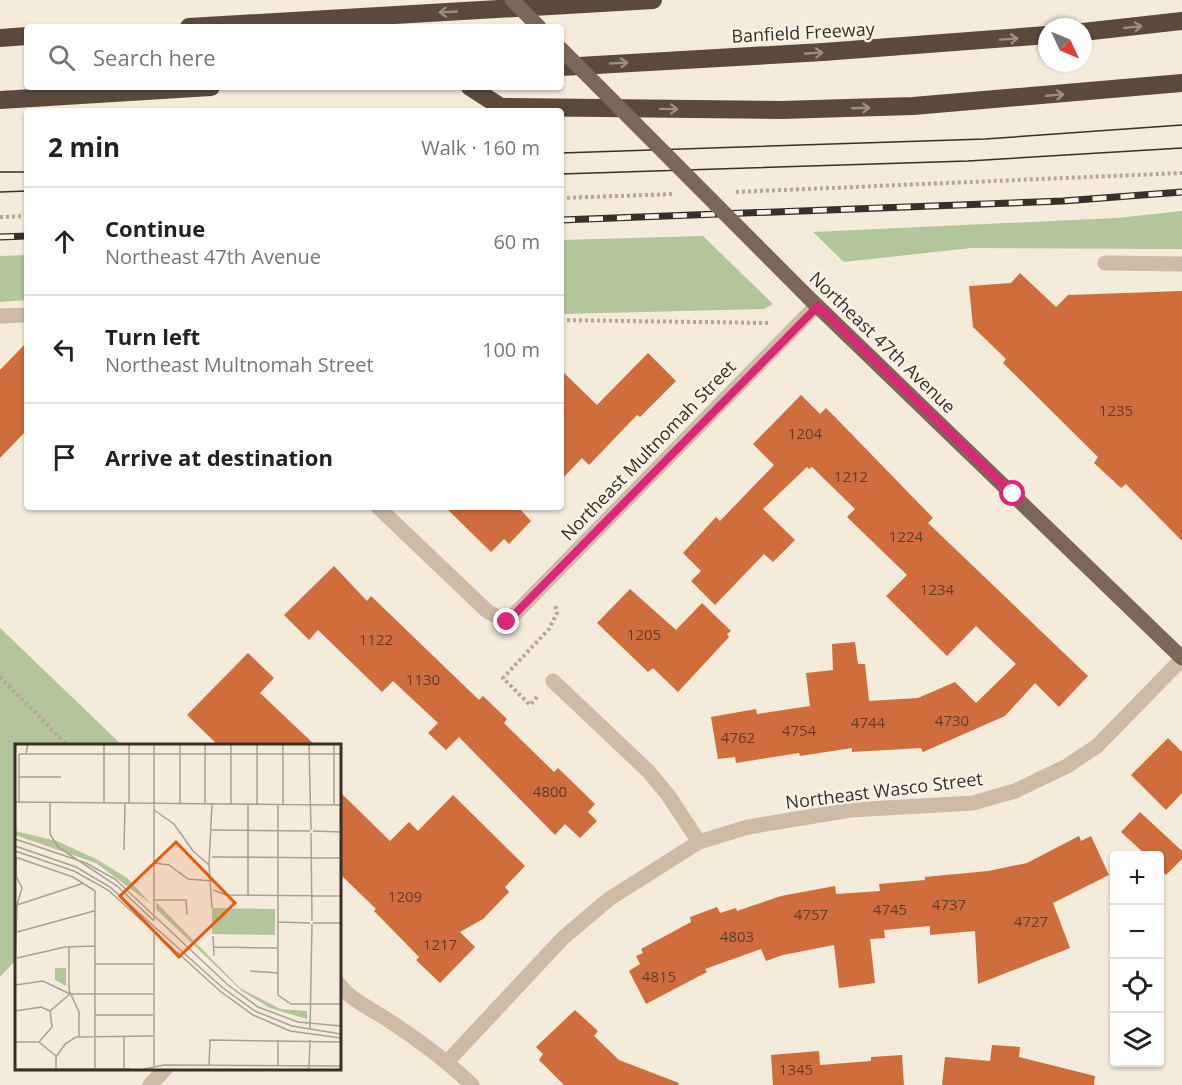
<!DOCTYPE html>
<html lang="en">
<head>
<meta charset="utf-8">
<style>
  :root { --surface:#fff; --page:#f2f2f2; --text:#222; --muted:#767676; --line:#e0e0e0 }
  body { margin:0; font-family:"Open Sans",sans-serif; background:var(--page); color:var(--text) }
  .controls { position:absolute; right:18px; bottom:18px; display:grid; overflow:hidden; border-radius:6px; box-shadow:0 2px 4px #0004 }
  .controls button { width:54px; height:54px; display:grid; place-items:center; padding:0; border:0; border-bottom:2px solid var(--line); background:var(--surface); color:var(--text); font:30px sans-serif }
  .compass { position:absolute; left:1038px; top:18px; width:54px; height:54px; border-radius:50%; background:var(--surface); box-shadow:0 2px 4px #0004; rotate:134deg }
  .stop { position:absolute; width:18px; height:18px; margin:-14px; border:4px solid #db2777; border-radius:50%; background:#fff }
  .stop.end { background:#db2777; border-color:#fff; box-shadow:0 2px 6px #0008 }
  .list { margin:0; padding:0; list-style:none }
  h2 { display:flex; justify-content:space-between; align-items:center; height:78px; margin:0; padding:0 24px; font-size:26px }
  h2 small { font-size:20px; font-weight:400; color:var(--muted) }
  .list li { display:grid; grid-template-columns:39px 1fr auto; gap:18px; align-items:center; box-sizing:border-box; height:108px; padding:0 24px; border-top:2px solid var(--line) }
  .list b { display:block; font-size:22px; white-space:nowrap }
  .list p { margin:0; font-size:20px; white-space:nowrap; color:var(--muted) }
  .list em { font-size:20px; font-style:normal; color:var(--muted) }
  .icon { flex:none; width:33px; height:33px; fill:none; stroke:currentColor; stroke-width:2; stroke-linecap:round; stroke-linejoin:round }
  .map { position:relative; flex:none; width:1182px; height:1085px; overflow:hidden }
  .search { position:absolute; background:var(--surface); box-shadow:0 2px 4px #0004; left:24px; top:24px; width:540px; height:66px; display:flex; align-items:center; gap:15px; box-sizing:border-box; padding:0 21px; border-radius:6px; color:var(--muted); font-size:22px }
  .panel { position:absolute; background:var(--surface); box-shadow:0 2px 4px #0004; left:24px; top:108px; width:540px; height:402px; border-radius:6px }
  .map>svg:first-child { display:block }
</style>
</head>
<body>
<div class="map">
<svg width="1182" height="1085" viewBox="0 0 1182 1085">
  <rect width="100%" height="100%" fill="#f4ebdb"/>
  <!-- green -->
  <path fill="#b3c59a" d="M1182 211V249L971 248 844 262 813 232 1117 218Z
    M703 236 773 304 764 309 561 314V240Z
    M27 255V300L0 302V256Z
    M0 628 123 746H16V960L0 977Z"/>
  <!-- building -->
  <path fill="#d06d3d" d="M1020 273 1056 307 1068 295 1182 291V541L1126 484 1121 488 1094 463 1098 457 1003 363 1006 359 973 327 969 286 1011 283Z
    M27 342V430L0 458V370Z
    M648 353 676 381 640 417 637 415 589 465 582 458 561 480V370L597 405Z
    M801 395 820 414 826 408 836 418 933 518 928 523 1088 676 1059 707 1035 683 1005 716 923 752 921 748 852 752V748L800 756 799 753 736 763 735 757 718 759 711 717 756 709 757 714 810 706 806 673 833 670 832 644 855 642 858 664H865L869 701 918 698 955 682 976 703 1016 664 976 626 947 656 886 596 907 575 847 517 855 509 812 467 809 469 807 467 763 509 795 540 773 562 764 554 715 605 691 581 701 571 683 553 716 517 720 521 774 465 753 444Z
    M445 507H518L531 521 509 544 504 539 491 552Z
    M334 566 367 601 371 596 479 700 483 696 507 719 504 723 554 772 558 768 595 804 588 812 597 821 580 838 565 824 555 835 459 737 446 750 428 733 438 723 393 681 382 692 318 630 309 640 284 615Z
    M630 589 676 630 702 603 731 631 727 634 729 637 678 692 653 668 648 672 597 623Z
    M248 653 274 678 260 693 316 746H219L187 715Z
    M1168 738 1182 752V793L1166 810 1131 775Z
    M339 791 390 841 409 822 418 831 453 795 525 866 505 887 509 892 483 919 460 932 475 947 440 983 416 960 419 957 374 911 376 909 339 873Z
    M1140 812 1182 851V859L1166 875 1160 869V855H1146L1121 832Z
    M1079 836 1081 841 1091 836 1109 875 1053 903 1070 948 978 984 975 931 930 935V926L884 930 885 938 870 939 875 983 839 988 834 945 783 955 766 961 761 949 705 969 707 972 646 1004 629 971 640 964 636 956 643 953 641 949 691 922 690 917 717 907 720 913 736 908 737 911 781 896 835 886 836 894 880 891 879 884 925 880V877L988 871 1027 863Z
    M575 1010 598 1031 594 1036 619 1060 679 1083 678 1085H564L539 1060 543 1054 536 1047Z
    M992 1045 1020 1047 1019 1057 1095 1076 1094 1085H942L945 1057 990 1061Z
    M819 1051 820 1065 871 1061V1057L902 1055 904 1085H773L771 1055Z"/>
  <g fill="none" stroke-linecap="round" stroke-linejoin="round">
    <!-- path -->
    <path stroke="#b9a590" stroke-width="4" stroke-dasharray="3 3" stroke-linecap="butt" d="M736 192 1182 173
      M561 198 675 194
      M0 217 27 216
      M561 320 769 323
      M0 677 68 746
      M537 697 530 705 503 678 549 629 557 613 555 604"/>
    <!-- minor -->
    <path stroke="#cdbba6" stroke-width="15" d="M1105 263 1182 264
      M0 316 27 315
      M378 507 487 611 507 622 817 305
      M553 681 649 772 668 795 699 842
      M339 984C351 1001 374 1010 391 1022 420 1041 447 1061 472 1085
      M447 1062 563 938 609 899 699 842 748 827 851 810 973 803 1015 791 1067 766 1097 746 1182 659
      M150 1085 166 1068"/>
    <!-- major -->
    <path stroke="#7c6757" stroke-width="15" d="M808 297 1182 658"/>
    <!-- highway -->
    <path stroke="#5b493e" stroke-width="18" d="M189 27 653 0
      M1083 32 1182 21
      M0 38 27 36
      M561 67 823 52 1047 35
      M470 87 501 107 781 110 913 106 1182 83
      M0 100 211 87"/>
    <!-- tram -->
    <path stroke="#392e28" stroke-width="1.5" d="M561 153 985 139 1182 125
      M0 172H27
      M561 174 968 161 1182 148
      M0 192 27 191"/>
    <!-- rail casing -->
    <g stroke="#392e28" stroke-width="7">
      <path id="rail" d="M561 220 1063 201 1182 192
        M0 237 27 236"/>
    </g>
    <!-- rail -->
    <use href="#rail" stroke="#fbf4e8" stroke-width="4.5" stroke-dasharray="14" stroke-linecap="butt"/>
    <!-- major-bridge -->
    <path stroke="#7c6757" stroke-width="15" d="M512 0 539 27
      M561 49 808 297"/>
  </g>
  <!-- one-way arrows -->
  <defs><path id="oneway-shaft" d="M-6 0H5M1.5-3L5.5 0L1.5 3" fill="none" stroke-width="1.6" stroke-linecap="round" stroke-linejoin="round" transform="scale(1.5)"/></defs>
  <g stroke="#9b8d82">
    <use href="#oneway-shaft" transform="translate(448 12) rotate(177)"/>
    <use href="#oneway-shaft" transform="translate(1133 27) rotate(-6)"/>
    <use href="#oneway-shaft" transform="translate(1009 39) rotate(-4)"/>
    <use href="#oneway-shaft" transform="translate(814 53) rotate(-3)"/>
    <use href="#oneway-shaft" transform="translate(619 63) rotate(-3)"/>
    <use href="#oneway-shaft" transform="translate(1055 95) rotate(-5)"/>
    <use href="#oneway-shaft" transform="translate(861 108) rotate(-2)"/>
    <use href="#oneway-shaft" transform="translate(669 109) rotate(1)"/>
  </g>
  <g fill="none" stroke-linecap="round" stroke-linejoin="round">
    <!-- route -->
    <path stroke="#db2777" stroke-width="8" d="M507 622 818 306 1013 494"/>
  </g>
  <g text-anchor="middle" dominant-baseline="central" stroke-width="4.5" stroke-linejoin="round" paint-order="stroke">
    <!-- number labels -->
    <g font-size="15" fill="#5f3e2d">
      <text x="1116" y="410">1235</text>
      <text x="805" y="433">1204</text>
      <text x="851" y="476">1212</text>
      <text x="906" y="536">1224</text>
      <text x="937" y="589">1234</text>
      <text x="644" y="634">1205</text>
      <text x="376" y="639">1122</text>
      <text x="423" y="679">1130</text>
      <text x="952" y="720">4730</text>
      <text x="868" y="722">4744</text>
      <text x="799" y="730">4754</text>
      <text x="738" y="737">4762</text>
      <text x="550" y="791">4800</text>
      <text x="405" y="896">1209</text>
      <text x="949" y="904">4737</text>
      <text x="890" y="909">4745</text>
      <text x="811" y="914">4757</text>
      <text x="1031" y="921">4727</text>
      <text x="737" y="936">4803</text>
      <text x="440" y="944">1217</text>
      <text x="659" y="976">4815</text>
      <text x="796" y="1069">1345</text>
    </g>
    <!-- street labels -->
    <g font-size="18" fill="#392e28" stroke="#fbf4e8">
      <text transform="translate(803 32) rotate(-3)">Banfield Freeway</text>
      <text transform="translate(883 342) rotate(44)">Northeast 47th Avenue</text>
      <text transform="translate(648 450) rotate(-46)">Northeast Multnomah Street</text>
      <text transform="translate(884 790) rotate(-7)">Northeast Wasco Street</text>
    </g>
  </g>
  <!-- overview -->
  <g transform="translate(15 744)">
    <rect width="326" height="326" fill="#f4ebdb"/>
    <path d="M0 87 42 97 83 116 112 134 136 160 81 119 0 91ZM141 158 225 244 265 265 292 267V275L255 264 227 247 141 165ZM197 164 260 165V191L197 190ZM40 224H51V242L40 236Z" fill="#b3c59a"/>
    <path fill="none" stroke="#a99f93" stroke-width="1.5" d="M114 0V59M139 0V59M165 0V60M242 0V60M294 0 296 86M11 10H326M4 33H46M0 58 326 61M4 58V10H11L13 0M35 58V90L43 103 102 142 138 176M89 59V0M190 60V0M216 60V0M268 60V0M263 61V251L276 260H326M319 61V0M139 66 159 80 178 107 194 121M197 86 295 87M298 87 326 88M296 89 297 177M0 95 71 119 100 135 213 241 243 263 283 278 326 282M0 102 61 123 95 143 208 244 240 267 277 282 326 290M109 106 110 59M0 107 59 127 93 146 205 247 238 271 275 287 326 294M0 113 58 133 80 147V325M197 113 326 114M139 119 154 121 173 135 197 137M198 146 211 151 326 152M233 151V60M140 156H171L172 171M2 161 69 139M197 164 194 121 197 60M139 177V59M263 178 295 179M298 179H326M139 185V324M2 188 79 167M198 192 199 212M54 203V246L64 268V292M198 203 262 204M2 214 50 203 80 202M80 220H138M0 221 2 161 7 144 1 132V114M235 227 263 229M0 241 28 237 55 250H138M0 267 26 263 35 267 37 283 24 298M35 267 55 250M80 271H138M295 286 297 180M0 298H24L41 312M194 322 195 296 326 298M263 322V296M0 325H115M41 325V313L50 300 61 293 138 292M109 325V292M129 325 149 321 326 322M294 325 295 296"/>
    <path fill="#e8590c" fill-opacity="0.15" stroke="#e8590c" stroke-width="3" d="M161 98 220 159 164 213 105 152Z"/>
    <rect width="326" height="326" fill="none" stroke="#392e28" stroke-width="3"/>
  </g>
</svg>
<div class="controls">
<button>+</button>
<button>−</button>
<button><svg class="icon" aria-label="locate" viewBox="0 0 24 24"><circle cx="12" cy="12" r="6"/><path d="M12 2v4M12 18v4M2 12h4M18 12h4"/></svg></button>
<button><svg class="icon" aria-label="layers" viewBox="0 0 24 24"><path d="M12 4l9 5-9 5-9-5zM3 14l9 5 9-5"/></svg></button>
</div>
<svg class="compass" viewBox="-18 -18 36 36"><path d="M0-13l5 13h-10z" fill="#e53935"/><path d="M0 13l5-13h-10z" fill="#767676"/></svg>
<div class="stop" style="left:1013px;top:494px"></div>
<div class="stop end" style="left:507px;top:622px"></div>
<div class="search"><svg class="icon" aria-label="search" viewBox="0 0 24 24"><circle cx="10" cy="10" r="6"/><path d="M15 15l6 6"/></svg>Search here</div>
<section class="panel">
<h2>2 min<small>Walk · 160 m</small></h2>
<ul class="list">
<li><svg class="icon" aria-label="ahead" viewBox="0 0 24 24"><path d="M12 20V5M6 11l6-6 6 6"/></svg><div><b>Continue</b><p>Northeast 47th Avenue</p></div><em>60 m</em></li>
<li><svg class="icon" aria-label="left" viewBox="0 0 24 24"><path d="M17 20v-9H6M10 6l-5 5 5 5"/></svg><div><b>Turn left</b><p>Northeast Multnomah Street</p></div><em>100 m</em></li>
<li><svg class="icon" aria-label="arrive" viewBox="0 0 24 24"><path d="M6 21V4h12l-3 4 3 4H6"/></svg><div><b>Arrive at destination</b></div></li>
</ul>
</section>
</div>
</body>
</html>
